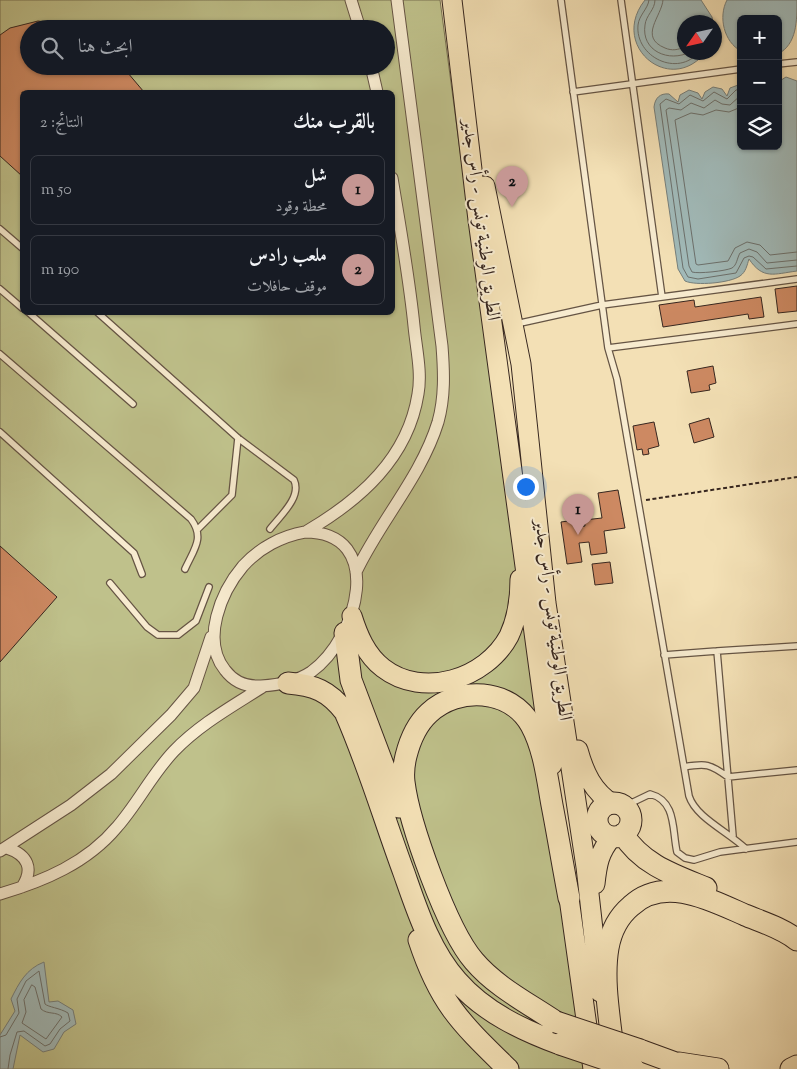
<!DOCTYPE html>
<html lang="ar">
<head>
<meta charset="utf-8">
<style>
  :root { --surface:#171b24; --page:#242831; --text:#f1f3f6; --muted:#9ea1a6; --line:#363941; --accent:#c59692 }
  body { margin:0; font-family:"Sorts Mill Goudy",Amiri,serif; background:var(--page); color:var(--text); direction:rtl }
  .controls { position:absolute; right:15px; top:15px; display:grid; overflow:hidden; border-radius:8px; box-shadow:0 1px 4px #0004 }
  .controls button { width:45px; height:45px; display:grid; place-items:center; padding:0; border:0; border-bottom:1px solid var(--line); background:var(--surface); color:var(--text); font:25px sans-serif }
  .compass { position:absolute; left:677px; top:15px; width:45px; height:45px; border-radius:50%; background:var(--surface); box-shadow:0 1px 4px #0004; rotate:236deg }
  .you { position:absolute; left:525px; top:486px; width:18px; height:18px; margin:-12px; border:4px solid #fff; border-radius:50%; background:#1a73e8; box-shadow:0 0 0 8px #1a73e833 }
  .badge { display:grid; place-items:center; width:32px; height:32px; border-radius:50%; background:var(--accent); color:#111; font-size:16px; font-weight:700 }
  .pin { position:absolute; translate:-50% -41px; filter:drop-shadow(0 1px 2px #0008) }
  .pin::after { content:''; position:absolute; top:26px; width:18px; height:15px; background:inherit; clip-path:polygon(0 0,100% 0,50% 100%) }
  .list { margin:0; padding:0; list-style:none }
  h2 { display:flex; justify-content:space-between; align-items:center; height:65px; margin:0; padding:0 20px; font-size:21px }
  h2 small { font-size:16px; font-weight:400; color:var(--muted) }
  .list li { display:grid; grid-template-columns:32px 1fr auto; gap:15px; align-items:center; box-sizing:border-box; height:70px; margin:0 10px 10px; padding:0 10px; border:1px solid var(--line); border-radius:8px }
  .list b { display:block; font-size:19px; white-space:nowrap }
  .list p { margin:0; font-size:16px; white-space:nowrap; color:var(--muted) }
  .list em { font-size:16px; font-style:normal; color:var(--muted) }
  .icon { flex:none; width:28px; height:28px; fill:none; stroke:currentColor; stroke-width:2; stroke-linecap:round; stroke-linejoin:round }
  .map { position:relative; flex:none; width:797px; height:1069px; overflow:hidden; direction:ltr }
  .search { position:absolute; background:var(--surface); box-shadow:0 1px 4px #0004; left:20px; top:20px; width:375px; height:55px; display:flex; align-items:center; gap:12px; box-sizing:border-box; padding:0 18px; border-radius:28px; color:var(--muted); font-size:19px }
  .panel { position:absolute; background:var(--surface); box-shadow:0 1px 4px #0004; left:20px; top:90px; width:375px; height:225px; border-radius:8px; direction:rtl }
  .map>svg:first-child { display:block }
</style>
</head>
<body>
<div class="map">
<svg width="797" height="1069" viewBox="0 0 797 1069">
  <rect width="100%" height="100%" fill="#f3e0b5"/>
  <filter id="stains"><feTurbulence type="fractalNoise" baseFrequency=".004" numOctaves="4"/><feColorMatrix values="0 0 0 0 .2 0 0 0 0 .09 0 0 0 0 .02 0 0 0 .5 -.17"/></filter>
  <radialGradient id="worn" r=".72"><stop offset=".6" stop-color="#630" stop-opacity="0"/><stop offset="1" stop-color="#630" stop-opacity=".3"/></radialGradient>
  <!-- green -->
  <path fill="#bfc18b" stroke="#7a7455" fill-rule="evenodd" d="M0 0H440L503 475 589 1069H0ZM29 29H386V66H29ZM22 92H392V312H22Z"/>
  <!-- water -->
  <path fill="#a1bab9" stroke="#767f7b" d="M645 0H701L712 17 713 22H684V52L705 53C669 96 609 45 645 0Z
    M727 0H797C797 21 797 44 778 54V19H741V51C724 42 718 17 727 0Z
    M786 77 797 81V271C774 274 763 280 749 259 747 265 746 272 740 276 730 283 696 286 685 281L678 269 654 107C655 98 660 93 669 94L678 102 680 95 689 90 698 93 702 99 705 92 713 87 722 89 727 96 730 88 741 84V146H778V82Z
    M44 962 49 1002 58 1001 73 1010 76 1024 64 1032 54 1049 43 1052 20 1035 13 1069H0V1035L15 1011 11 999C19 983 26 969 44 962Z"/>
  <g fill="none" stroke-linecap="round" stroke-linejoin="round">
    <!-- shore -->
    <path stroke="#6c706c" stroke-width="1" d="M649 0C648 9 639 15 638 25 635 57 678 78 699 52
      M655 0C655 10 646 15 645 25 641 51 669 63 690 52
      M663 0C662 16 638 37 665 48 672 51 678 50 684 47
      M741 89 736 90 727 99 714 92 703 101 690 95 679 104 666 99 660 104 683 268 688 277 698 279 736 273 744 258 749 256 753 257 766 269 797 266
      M741 95 730 105 722 104 715 100 704 108 691 103 681 110 669 108 666 110 689 266 692 272C698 274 726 271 732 268 737 265 737 258 740 253L749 249 757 252 767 263 797 260
      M741 107 729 112 716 110 703 115 691 113 675 120 696 264 698 265 728 261 735 248 747 242 760 245 770 255 797 252
      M32 985 35 987 41 1009C48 1015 56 1011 62 1017L46 1039 22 1023 26 1012 24 1000Z
      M0 1037 6 1035 19 1013 17 999 26 981 39 971 45 1004C48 1007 60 1008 68 1013L70 1021 60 1029 50 1044 45 1046 24 1031 17 1032 10 1055 8 1069"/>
  </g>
  <!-- building -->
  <path fill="#cd8962" stroke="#36261f" d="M38 21 66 25 73 29H29V66H122L144 92H22V176L0 156V35L10 28Z
    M797 286V311L778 313 775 289Z
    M761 297 764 317 749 319 748 314 663 327 659 305 694 300 695 307Z
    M713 366 716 383 709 385 710 390 691 393 687 371Z
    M709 418 714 437 694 443 689 424Z
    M654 422 659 446 648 449 649 454 643 455 642 449 637 450 633 426Z
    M618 490 625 528 604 531 607 553 591 555 589 542 579 543 582 562 567 564 561 522 576 520 577 527 585 526 584 520 602 518 598 493Z
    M0 546 57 597 0 662Z
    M610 562 613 583 595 585 592 564Z"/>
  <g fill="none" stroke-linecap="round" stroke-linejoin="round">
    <!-- lane casing -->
    <g stroke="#655444" stroke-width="8">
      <path id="lane" d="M561 0 608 348 617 379 689 796C696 818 729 832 746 849
        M621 0 662 297
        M778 64 797 62
        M573 92 741 69
        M0 229 22 248
        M0 289 22 308
        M28 312 133 404
        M97 312 238 438 294 480C302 497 280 516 270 529
        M516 324 602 305 797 279
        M608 348 797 324
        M0 354 191 519C205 538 194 549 185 569
        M0 432 134 553 142 574
        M198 529 232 495 238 438
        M110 583 147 627 158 635H178L196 621 209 587
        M664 655 717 651
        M684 767C706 763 710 764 728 777L797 770
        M623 807 650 794C677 801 672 831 677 852L685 858 694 860 720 852 797 842
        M733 836 717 651 797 646"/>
    </g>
    <!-- street casing -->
    <g stroke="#655444" stroke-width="13">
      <path id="street" d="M351 0 360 29
        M371 66 377 92
        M307 531C360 500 408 458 418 394 422 372 416 348 414 326 409 276 400 227 392 178
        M305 532C387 532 358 639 311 672 296 682 278 685 261 686 246 687 234 682 225 670 201 640 221 592 243 566 259 548 282 536 305 532Z
        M356 572C380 521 421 477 438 422 445 397 444 372 442 346L397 0
        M7 848C28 855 34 869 22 887
        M0 851 71 805 111 774 171 715 194 688 211 637
        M0 894C44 881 87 863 117 827 138 803 152 774 174 751 200 724 233 706 264 686"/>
    </g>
    <!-- primary casing -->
    <g stroke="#36261f" stroke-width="21">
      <path id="primary" d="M452 0 478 220 552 765
        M485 186 521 364 546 603 586 867 600 992
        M352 616C358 635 366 655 383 668 423 699 486 679 509 636 517 619 520 598 520 579
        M578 750C584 772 593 792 613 804
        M567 884 593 1069
        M595 884C597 865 599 852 612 837"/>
    </g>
    <!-- highway casing -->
    <g stroke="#36261f" stroke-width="23">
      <path id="highway" d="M345 633 351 680 399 807
        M288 683C314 685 329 691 345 712 368 764 384 819 404 873 417 910 430 951 457 981 484 1012 522 1030 560 1044
        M597 820a17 17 0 1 1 34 0a17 17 0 1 1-34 0Z
        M623 834C641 864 674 875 706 888
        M419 940C440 1004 461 1023 508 1069
        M556 1022C528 1003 496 987 474 961 447 930 409 823 404 782 403 773 404 764 406 756 410 740 417 724 429 713 458 686 510 688 531 725 544 749 547 777 552 805 558 836 563 867 569 898
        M640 1050 692 1069
        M614 1059C611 1025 602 982 608 948 611 931 618 917 631 906 664 875 711 900 745 915 762 922 782 928 797 940
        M679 1063 718 1069
        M791 1069 797 1066"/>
    </g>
    <!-- path -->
    <path stroke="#36261f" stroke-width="2" stroke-dasharray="4 2.5" stroke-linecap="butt" d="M646 500 797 477"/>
    <!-- lane -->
    <use href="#lane" stroke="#f7ebcf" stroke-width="5.5"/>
    <!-- street -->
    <use href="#street" stroke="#f7ebcf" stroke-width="11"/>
    <!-- primary -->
    <use href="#primary" stroke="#f3e0b5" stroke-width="19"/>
    <!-- highway -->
    <use href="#highway" stroke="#f3e0b5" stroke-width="21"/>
    <!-- highway-bridge casing -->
    <g stroke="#36261f" stroke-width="23" stroke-linecap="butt">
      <path id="highway-bridge" d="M556 1022 640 1050
        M560 1044 634 1069"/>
    </g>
    <!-- highway-bridge -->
    <use href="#highway-bridge" stroke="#f3e0b5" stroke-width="21"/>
  </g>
  <g text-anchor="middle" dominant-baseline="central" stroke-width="4" stroke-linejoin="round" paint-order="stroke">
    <!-- street labels -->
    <g font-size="19" fill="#36261f" stroke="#f7ebcf">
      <text transform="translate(480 220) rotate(83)">الطريق الوطنية تونس - رأس جدير</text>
      <text transform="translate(552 620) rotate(83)">الطريق الوطنية تونس - رأس جدير</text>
    </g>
  </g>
  <rect width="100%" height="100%" filter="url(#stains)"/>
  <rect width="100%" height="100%" fill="url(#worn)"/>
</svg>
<div class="controls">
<button>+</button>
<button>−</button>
<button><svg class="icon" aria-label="layers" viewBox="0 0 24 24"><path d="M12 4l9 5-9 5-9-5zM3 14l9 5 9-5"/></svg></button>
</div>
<svg class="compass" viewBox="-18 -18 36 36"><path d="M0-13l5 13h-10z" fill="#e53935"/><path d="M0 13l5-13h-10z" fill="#9ea1a6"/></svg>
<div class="you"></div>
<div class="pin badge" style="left:578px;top:535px">1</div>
<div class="pin badge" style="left:512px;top:207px">2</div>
<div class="search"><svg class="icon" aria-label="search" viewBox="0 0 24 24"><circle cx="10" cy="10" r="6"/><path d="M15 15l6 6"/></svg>ابحث هنا</div>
<section class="panel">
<h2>بالقرب منك<small>النتائج: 2</small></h2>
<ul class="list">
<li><span class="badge">1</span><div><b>شل</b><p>محطة وقود</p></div><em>50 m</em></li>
<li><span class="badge">2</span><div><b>ملعب رادس</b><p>موقف حافلات</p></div><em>190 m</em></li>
</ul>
</section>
</div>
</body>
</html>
